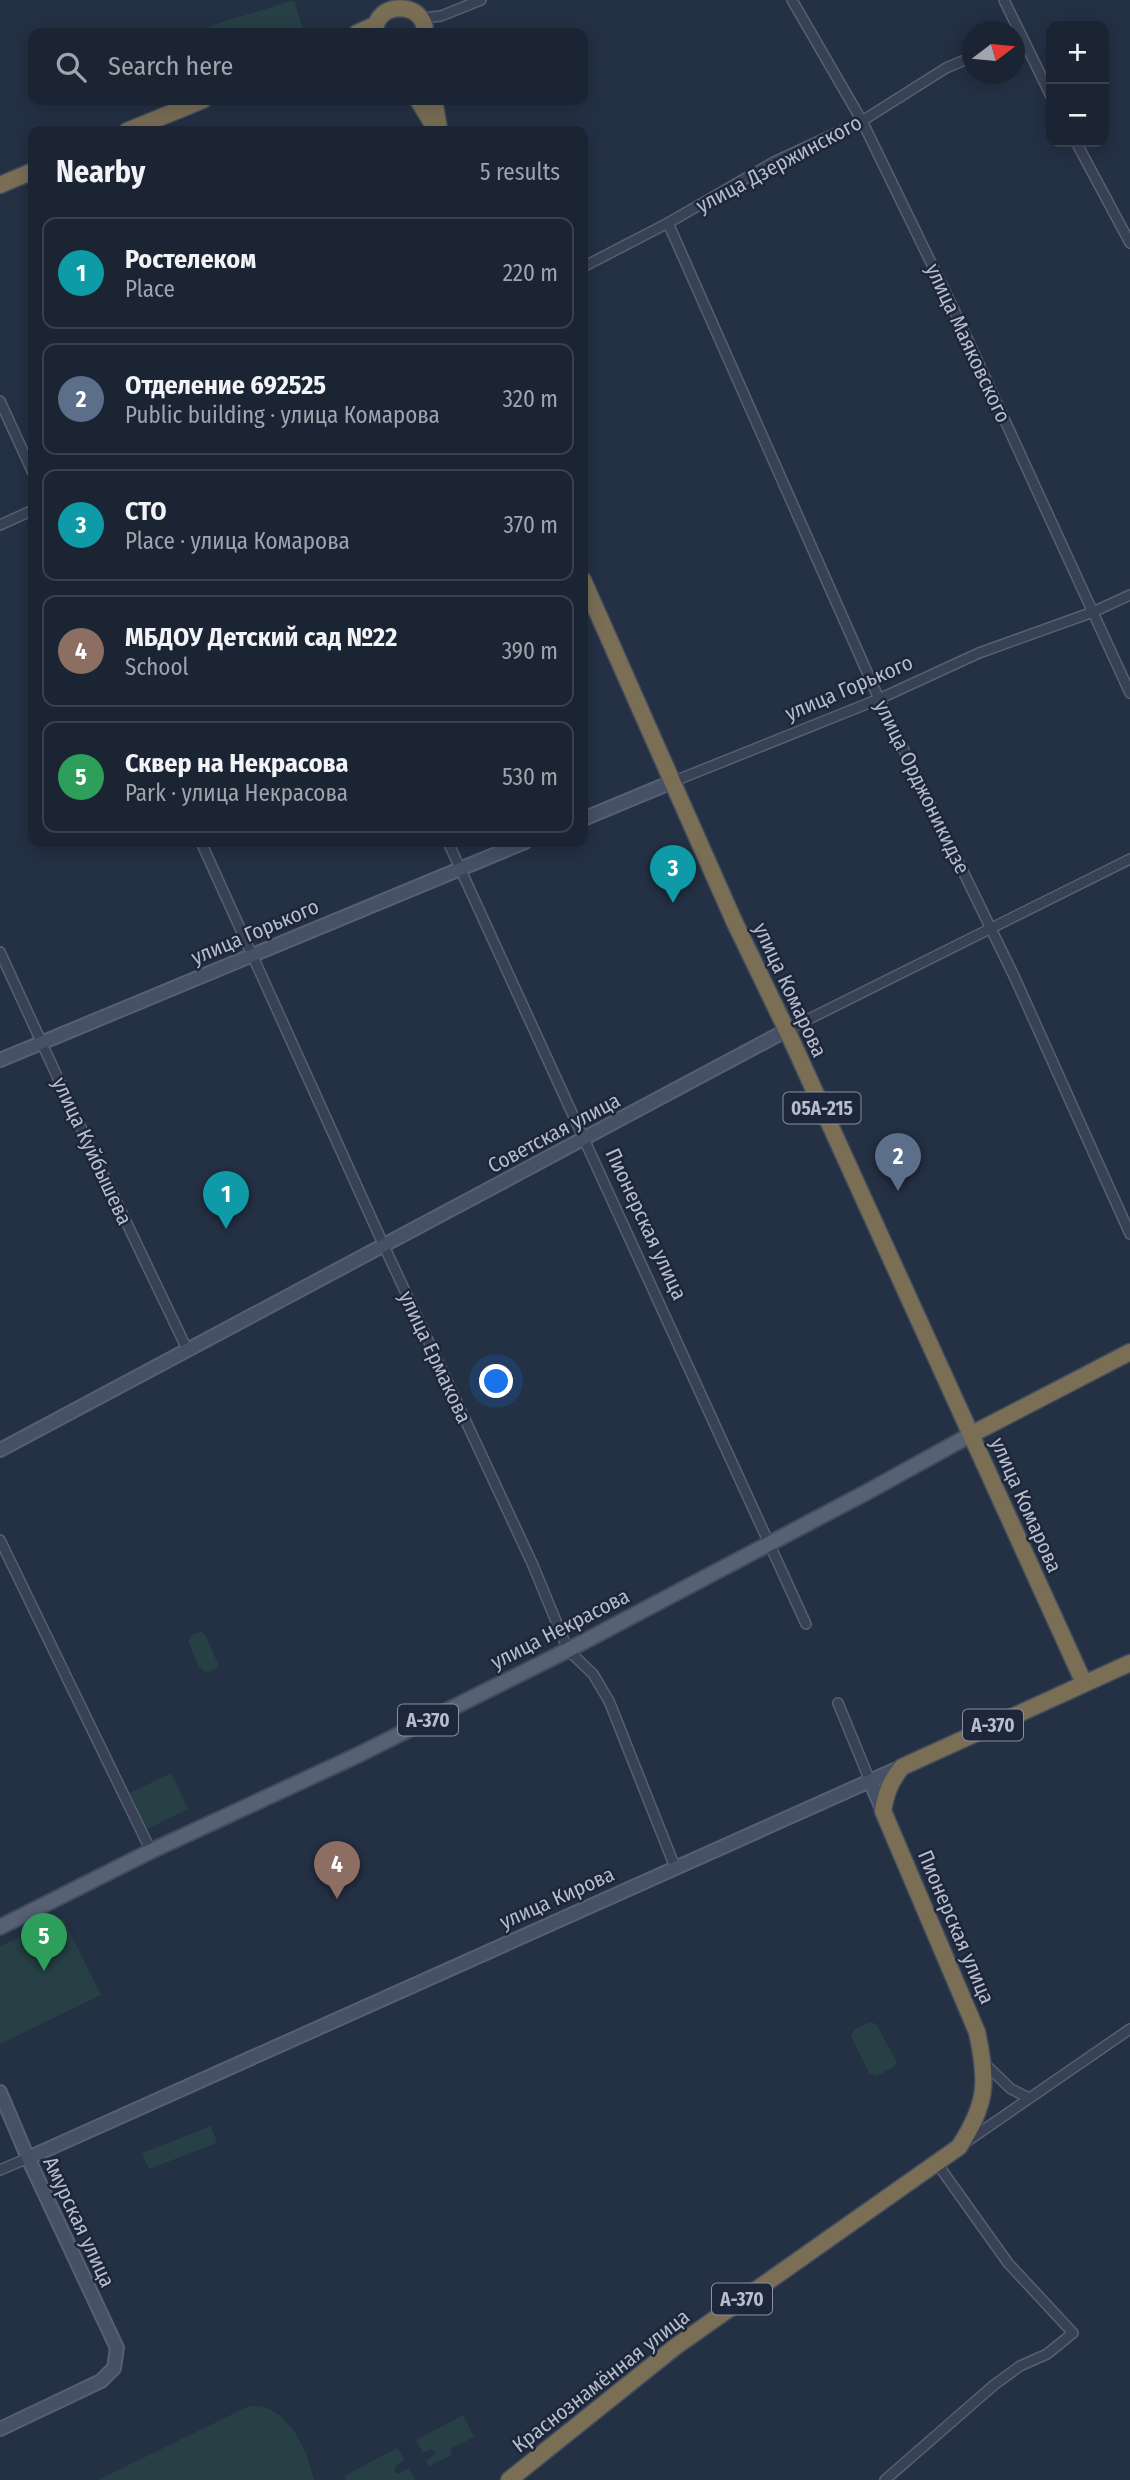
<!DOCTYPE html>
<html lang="en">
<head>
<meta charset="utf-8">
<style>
  :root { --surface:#1b2433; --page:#242c3b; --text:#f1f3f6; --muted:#a0a4ac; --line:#39414e; --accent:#0b8043 }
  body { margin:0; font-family:"Fira Sans Condensed",sans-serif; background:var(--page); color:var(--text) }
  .controls { position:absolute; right:21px; top:21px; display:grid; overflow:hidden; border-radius:14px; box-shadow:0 4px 18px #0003 }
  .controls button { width:63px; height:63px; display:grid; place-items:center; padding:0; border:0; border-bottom:2px solid var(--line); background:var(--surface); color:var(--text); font:35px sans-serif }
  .compass { position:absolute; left:962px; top:21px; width:63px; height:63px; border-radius:50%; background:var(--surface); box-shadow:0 4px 18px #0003; rotate:74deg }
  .you { position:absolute; left:497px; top:1382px; width:24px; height:24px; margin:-18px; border:5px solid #fff; border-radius:50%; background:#1a73e8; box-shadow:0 0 0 10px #1a73e833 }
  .badge { display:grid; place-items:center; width:46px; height:46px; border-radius:50%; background:var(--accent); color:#fff; font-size:23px; font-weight:700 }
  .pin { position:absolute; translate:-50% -58px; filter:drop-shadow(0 2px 4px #0008) }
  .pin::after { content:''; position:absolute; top:37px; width:24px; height:21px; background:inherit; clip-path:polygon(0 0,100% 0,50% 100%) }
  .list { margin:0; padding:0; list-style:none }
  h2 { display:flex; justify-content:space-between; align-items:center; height:91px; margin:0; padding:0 28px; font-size:30px }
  h2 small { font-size:23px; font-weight:400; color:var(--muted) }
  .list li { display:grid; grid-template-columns:46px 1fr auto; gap:21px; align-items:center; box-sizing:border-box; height:112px; margin:0 14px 14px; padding:0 14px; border:2px solid var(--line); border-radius:14px }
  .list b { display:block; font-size:26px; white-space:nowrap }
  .list p { margin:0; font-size:23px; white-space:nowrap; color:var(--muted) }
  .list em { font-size:23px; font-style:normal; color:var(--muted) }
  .icon { flex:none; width:38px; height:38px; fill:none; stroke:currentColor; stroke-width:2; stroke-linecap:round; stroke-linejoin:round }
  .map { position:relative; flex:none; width:1130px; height:2480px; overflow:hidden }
  .search { position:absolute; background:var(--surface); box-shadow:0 4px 18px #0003; left:28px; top:28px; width:560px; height:77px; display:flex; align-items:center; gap:18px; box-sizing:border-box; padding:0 24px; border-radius:14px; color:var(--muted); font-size:26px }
  .panel { position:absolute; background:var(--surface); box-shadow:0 4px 18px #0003; left:28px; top:126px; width:560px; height:721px; border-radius:14px }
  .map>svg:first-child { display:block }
</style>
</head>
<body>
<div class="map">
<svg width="1130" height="2480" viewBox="0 0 1130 2480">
  <rect width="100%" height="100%" fill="#243044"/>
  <!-- green -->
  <path fill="#264045" d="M291 1 295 3 304 33H211L209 27 213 25Z
    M202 1632 206 1636 218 1664 216 1668 206 1673 199 1667 188 1641 192 1635Z
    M171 1773 188 1809 147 1829 130 1793Z
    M63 1918 101 1995 0 2044V1946Z
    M868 2023H874L877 2026 897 2062 893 2067 877 2076 869 2073 851 2036 854 2030Z
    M211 2126 217 2143 149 2169 142 2153Z
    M249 2406C254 2406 261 2406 266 2408 293 2417 309 2455 314 2480H98Z
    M463 2415 474 2437 450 2449 452 2455 429 2466 426 2460 434 2456 435 2451 430 2449 423 2453 416 2440Z
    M397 2448 405 2460 395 2466V2472L398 2474 409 2468 415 2480H346L344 2476Z"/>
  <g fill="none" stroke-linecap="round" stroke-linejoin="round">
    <!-- street casing -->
    <g stroke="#576071" stroke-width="12">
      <path id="street" d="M792 0 862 121 955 312 1130 693
        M1004 0 1051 96
        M422 18 441 16 481 0
        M1076 142 1130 243
        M668 223 879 699 1014 976 1130 1234
        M583 267 668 223 774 162 862 121 946 68 972 57
        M0 401 33 473
        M0 525 33 510
        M672 782 879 699 979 653 1093 612 1130 595
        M201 842 384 1246 532 1563 568 1650 593 1674 609 1701 675 1867
        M448 842 806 1624
        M0 952 73 1111 187 1349
        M787 1030 1130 859
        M0 1540 151 1851
        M838 1703 870 1781
        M984 2063 1011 2089 1029 2098
        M966 2142 1130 2029
        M0 2170 28 2158
        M885 2480 994 2385 1020 2366 1047 2354 1073 2333 1008 2263 936 2162"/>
    </g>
    <!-- secondary casing -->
    <g stroke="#576071" stroke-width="16">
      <path id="secondary" d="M583 819 672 782
        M0 1060 525 842
        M0 1450 787 1030
        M870 1781 883 1811
        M0 2092 28 2158 117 2348 114 2368 101 2381 0 2429
        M28 2158 901 1767"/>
    </g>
    <!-- primary casing -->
    <g stroke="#424b5d" stroke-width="18">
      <path id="primary" d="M0 1927 151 1851 358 1755 568 1650 867 1492 972 1434"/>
    </g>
    <!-- highway casing -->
    <g stroke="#434d5e" stroke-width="19">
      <path id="highway" d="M357 33 375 25
        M375 33C374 0 426 0 425 33
        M418 100 437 131
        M434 100 439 129
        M127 131 203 100
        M0 185 33 171
        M583 580 734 921 790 1037 1084 1683
        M972 1434 1130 1352
        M509 2480 675 2347 959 2147C987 2104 988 2082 977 2032L883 1811C886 1793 890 1782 902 1767L1130 1663"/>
    </g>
    <!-- street -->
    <use href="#street" stroke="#384254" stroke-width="9"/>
    <!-- secondary -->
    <use href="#secondary" stroke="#465067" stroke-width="12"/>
    <!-- primary -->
    <use href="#primary" stroke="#566174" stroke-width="14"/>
    <!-- highway -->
    <use href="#highway" stroke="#7a6e55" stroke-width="16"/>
  </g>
  <g text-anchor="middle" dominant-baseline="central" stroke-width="5" stroke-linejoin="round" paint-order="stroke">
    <!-- shield labels -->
    <g fill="#1d2739" stroke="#8890a1" stroke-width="2">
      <rect x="783.5" y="1092.5" width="77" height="31" rx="5"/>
      <rect x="398" y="1704.5" width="60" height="31" rx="5"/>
      <rect x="963" y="1709.5" width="60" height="31" rx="5"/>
      <rect x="712" y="2283.5" width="60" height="31" rx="5"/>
    </g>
    <g font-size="19" font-weight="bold" fill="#b6bdcd">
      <text x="822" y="1108">05А-215</text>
      <text x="428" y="1720">А-370</text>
      <text x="993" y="1725">А-370</text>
      <text x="742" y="2299">А-370</text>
    </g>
    <!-- street labels -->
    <g font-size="21" fill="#b6bdcd" stroke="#1d2739">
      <text transform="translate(779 164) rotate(-28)">улица Дзержинского</text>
      <text transform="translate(968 343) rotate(65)">улица Маяковского</text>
      <text transform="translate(849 688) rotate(-23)">улица Горького</text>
      <text transform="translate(922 787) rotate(64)">улица Орджоникидзе</text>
      <text transform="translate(255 932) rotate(-23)">улица Горького</text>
      <text transform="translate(790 990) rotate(65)">улица Комарова</text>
      <text transform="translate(554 1133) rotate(-28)">Советская улица</text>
      <text transform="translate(92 1151) rotate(65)">улица Куйбышева</text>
      <text transform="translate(646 1224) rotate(65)">Пионерская улица</text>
      <text transform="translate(435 1357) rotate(65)">улица Ермакова</text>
      <text transform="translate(1026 1505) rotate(66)">улица Комарова</text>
      <text transform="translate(560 1629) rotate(-27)">улица Некрасова</text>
      <text transform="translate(557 1898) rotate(-24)">улица Кирова</text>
      <text transform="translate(956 1927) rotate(67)">Пионерская улица</text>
      <text transform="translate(79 2222) rotate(65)">Амурская улица</text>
      <text transform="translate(601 2381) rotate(-38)">Краснознамённая улица</text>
    </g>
  </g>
</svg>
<div class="controls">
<button>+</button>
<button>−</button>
</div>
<svg class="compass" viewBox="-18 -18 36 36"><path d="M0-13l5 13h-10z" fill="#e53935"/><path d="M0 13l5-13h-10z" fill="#a0a4ac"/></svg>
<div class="you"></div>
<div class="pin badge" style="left:226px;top:1229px;background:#0f9aa8">1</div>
<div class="pin badge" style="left:898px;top:1191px;background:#5c6f8a">2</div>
<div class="pin badge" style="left:673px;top:903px;background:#0f9aa8">3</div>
<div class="pin badge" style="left:337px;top:1899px;background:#8d6e63">4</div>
<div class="pin badge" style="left:44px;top:1971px;background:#2e9e5b">5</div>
<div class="search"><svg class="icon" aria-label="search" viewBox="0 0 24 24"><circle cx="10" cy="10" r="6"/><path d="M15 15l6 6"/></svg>Search here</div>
<section class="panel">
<h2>Nearby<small>5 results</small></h2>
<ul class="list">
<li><span class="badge" style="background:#0f9aa8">1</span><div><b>Ростелеком</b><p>Place</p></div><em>220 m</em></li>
<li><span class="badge" style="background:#5c6f8a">2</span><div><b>Отделение 692525</b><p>Public building · улица Комарова</p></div><em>320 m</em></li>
<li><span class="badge" style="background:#0f9aa8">3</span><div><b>СТО</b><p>Place · улица Комарова</p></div><em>370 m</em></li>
<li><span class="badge" style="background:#8d6e63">4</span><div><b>МБДОУ Детский сад №22</b><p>School</p></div><em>390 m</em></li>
<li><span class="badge" style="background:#2e9e5b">5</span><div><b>Сквер на Некрасова</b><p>Park · улица Некрасова</p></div><em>530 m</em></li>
</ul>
</section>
</div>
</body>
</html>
